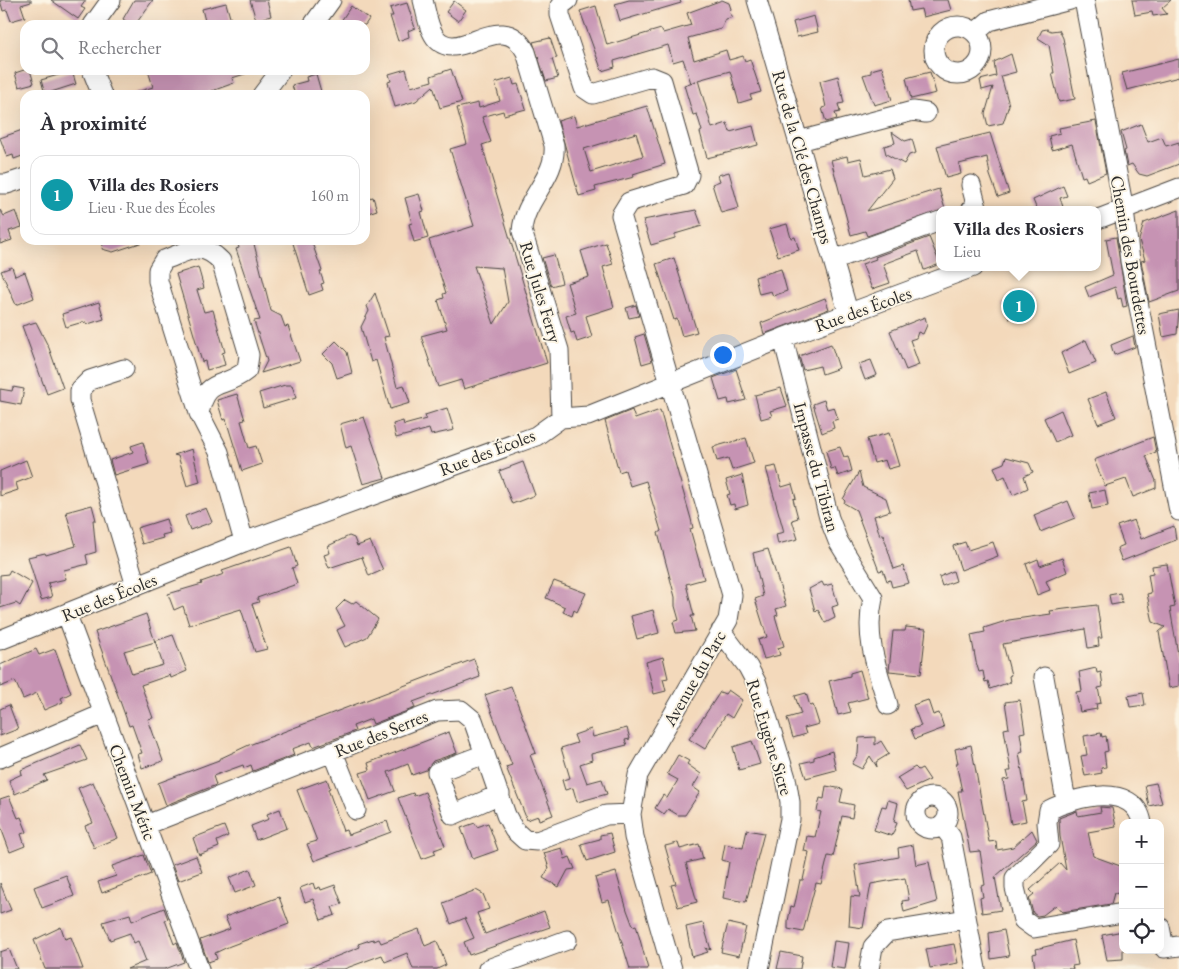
<!DOCTYPE html>
<html lang="fr">
<head>
<meta charset="utf-8">
<style>
  :root { --surface:#fff; --page:#f7f7f7; --text:#2b2b33; --muted:#7c7c81; --line:#e1e1e2; --accent:#b5179e }
  body { margin:0; font-family:"EB Garamond",serif; background:var(--page); color:var(--text) }
  .controls { position:absolute; right:15px; bottom:15px; display:grid; overflow:hidden; border-radius:10px; box-shadow:0 5px 20px #0002 }
  .controls button { width:45px; height:45px; display:grid; place-items:center; padding:0; border:0; border-bottom:1px solid var(--line); background:var(--surface); color:var(--text); font:25px sans-serif }
  .you { position:absolute; left:722px; top:354px; width:18px; height:18px; margin:-12px; border:4px solid #fff; border-radius:50%; background:#1a73e8; box-shadow:0 0 0 8px #1a73e833 }
  .badge { display:grid; place-items:center; width:32px; height:32px; border-radius:50%; background:var(--accent); color:#fff; font-size:16px; font-weight:700 }
  .pin { position:absolute; translate:-50% -50%; border:2px solid #fff; box-shadow:0 1px 5px #0006 }
  .popup { position:absolute; left:936px; top:206px; width:165px; height:65px; box-sizing:border-box; display:grid; place-content:center; border-radius:10px; background:var(--surface); filter:drop-shadow(0 1px 4px #0005); font-size:16px; white-space:nowrap; color:var(--muted) }
  .popup b { font-size:19px; color:var(--text) }
  .popup::after { content:''; position:absolute; left:50%; top:100%; margin-left:-10px; border:10px solid transparent; border-top-color:var(--surface) }
  .list { margin:0; padding:0; list-style:none }
  h2 { display:flex; justify-content:space-between; align-items:center; height:65px; margin:0; padding:0 20px; font-size:21px }
  h2 small { font-size:16px; font-weight:400; color:var(--muted) }
  .list li { display:grid; grid-template-columns:32px 1fr auto; gap:15px; align-items:center; box-sizing:border-box; height:80px; margin:0 10px 10px; padding:0 10px; border:1px solid var(--line); border-radius:15px }
  .list b { display:block; font-size:19px; white-space:nowrap }
  .list p { margin:0; font-size:16px; white-space:nowrap; color:var(--muted) }
  .list em { font-size:16px; font-style:normal; color:var(--muted) }
  .icon { flex:none; width:28px; height:28px; fill:none; stroke:currentColor; stroke-width:2; stroke-linecap:round; stroke-linejoin:round }
  .map { position:relative; flex:none; width:1179px; height:969px; overflow:hidden }
  .search { position:absolute; background:var(--surface); box-shadow:0 5px 20px #0002; left:20px; top:20px; width:350px; height:55px; display:flex; align-items:center; gap:12px; box-sizing:border-box; padding:0 18px; border-radius:15px; color:var(--muted); font-size:19px }
  .panel { position:absolute; background:var(--surface); box-shadow:0 5px 20px #0002; left:20px; top:90px; width:350px; height:155px; border-radius:15px }
  .map>svg:first-child { display:block }
</style>
</head>
<body>
<div class="map">
<svg width="1179" height="969" viewBox="0 0 1179 969">
  <rect width="100%" height="100%" fill="#fcf5e5"/>
  <filter id="ink" filterUnits="userSpaceOnUse"><feTurbulence type="fractalNoise" baseFrequency=".02" numOctaves="2"/><feDisplacementMap in="SourceGraphic" scale="10" xChannelSelector="R" yChannelSelector="G"/><feConvolveMatrix kernelMatrix="1 2 1 2 8 2 1 2 1" color-interpolation-filters="sRGB"/></filter>
  <filter id="wash" filterUnits="userSpaceOnUse"><feTurbulence type="fractalNoise" baseFrequency=".0096" numOctaves="4" result="noise"/><feDisplacementMap in="SourceGraphic" scale="20" xChannelSelector="R" yChannelSelector="G"/><feGaussianBlur stdDeviation="1.12" result="paint"/><feColorMatrix in="noise" values="0 0 0 0 0 0 0 0 0 0 0 0 0 0 0 0 0 1.4 0 .05"/><feComposite in="paint" operator="in"/></filter>
  <g filter="url(#wash)">
    <rect width="100%" height="100%" fill="#f3d9bb"/>
    <g id="blocks">
      <!-- building -->
      <path fill="#c693b3" fill-rule="evenodd" d="M0 0H31V2L21 5 25 17 11 21 7 10 3 11Z
        M51 0H86L81 7 85 9 78 19Z
        M134 0H153L135 25H131L123 19Z
        M250 0H267L271 16 256 20Z
        M629 0H680L681 3 620 21 615 4Z
        M722 0 729 3 731 9 729 12 733 17 726 19 721 29 688 38 694 60 726 50 729 60 743 56 745 61 750 59 761 92 750 95 752 99 739 103 730 71 698 80 712 128 727 123 730 132 753 126 758 145 707 158 700 132 702 131 697 114 693 115 684 85 696 81 691 83 683 59 673 62 668 45 614 61 615 67 602 71 580 11 596 6 607 45 661 29 663 33 691 25 687 13Z
        M908 0H948L951 10 923 17 921 9 910 11Z
        M1132 0H1171L1162 8 1167 14 1153 16 1152 12 1135 15Z
        M454 1 466 10 458 21 446 12Z
        M226 3 231 21 206 25 202 9Z
        M407 3 415 28 408 31 409 37 398 41 390 16H393L390 8Z
        M351 6 369 19 365 25H347L341 21Z
        M814 16 818 32 797 37 793 22Z
        M1047 29 1051 31 1059 30 1063 38 1075 99 1059 102 1052 73H1054L1049 45 1038 38 1042 30Z
        M550 38 557 58 552 59 558 78 546 81 533 42Z
        M1011 54 1016 72 1001 76 1009 105 1003 123 988 126 985 114 993 87 982 90 980 80 996 76 994 62Z
        M1179 59V77L1127 90 1122 73Z
        M882 67 892 100 874 105 863 75 871 73V70Z
        M406 69 411 87 432 81 431 76 451 69 462 102 440 108 433 86 416 101 395 107 388 82 391 81 389 74Z
        M24 70H30L34 83 19 87 15 73Z
        M148 70H251V72L232 78 234 83 201 95H134V93L153 87Z
        M72 71 76 84 45 94 41 80Z
        M930 72 936 93 911 99 906 78Z
        M316 74 322 95H295L292 85 307 81 306 77Z
        M838 76 844 103 838 104 840 112 835 113 837 119 826 122 822 108 826 107 820 81Z
        M512 78 514 85 518 84 526 109 504 115 503 111 482 117 491 142 482 145 547 363 464 389 461 380 438 387 421 336 447 329 438 300 444 298 443 294 446 293 429 240 474 226 450 149 467 144 457 108 478 103 479 108 500 101 495 83ZM474 266 502 268 508 302 494 324Z
        M647 106 665 164 633 174 634 177 595 187 596 191 579 196 558 121 574 116 577 126ZM636 133 643 156 591 172 584 149Z
        M1096 121 1106 173 1087 181 1085 176 1082 177 1072 144 1052 150 1049 136 1060 133 1059 128Z
        M1141 124 1148 142 1162 137 1166 146 1179 142V164L1147 176 1139 174 1132 164 1127 166 1124 151 1126 150 1121 132Z
        M25 129V155L14 159 13 155 7 157 0 138Z
        M892 132 905 141 912 139 916 153 909 155 904 164 886 154 884 146 895 143Z
        M990 133 1009 193 998 197 990 175 987 157 959 164 961 174 946 178 937 146Z
        M847 156 848 161 861 158 865 175 890 169 893 178 867 211 939 189 945 209 867 236 865 231 851 235 831 160Z
        M729 172 739 208 721 213 712 184 720 181 718 175Z
        M1063 186 1067 196 1060 198 1063 207 1056 210H1037L1033 200Z
        M419 194 424 211 421 212 428 238 414 242 409 224 412 223 405 198Z
        M373 197 377 210 365 214V199Z
        M0 210 4 216 16 211 22 227 9 231 12 240 0 244Z
        M696 210 702 226 675 234V238L651 245 643 220Z
        M1179 210V291L1149 302 1141 261 1145 260 1139 240 1144 223Z
        M787 224 791 238 795 237 799 250 778 256 769 229Z
        M929 237 940 264 924 270 918 251 883 264 890 283 872 289 862 264 876 259 875 257Z
        M1116 237 1127 306 1123 307 1121 298 1118 299 1115 287 1089 297 1085 287 1113 275 1106 239Z
        M104 240H143V242L113 252 102 249Z
        M237 240H253L271 311 281 316 285 327 288 326 300 361 261 373 267 361 254 321 260 320 236 249 239 248Z
        M292 240H311L322 271 320 272 324 283 321 284 323 290 309 295Z
        M606 243 613 264 603 267 614 307 586 316 592 337 577 342 574 332 571 333 566 316 576 313 567 283 589 277 581 251Z
        M554 255 562 283 551 286 542 258Z
        M674 258 697 332 682 336 677 319 674 320 656 264Z
        M12 267 15 276 25 272 34 298 16 305 1 271Z
        M198 267 204 288 197 290 204 312 213 310 225 352 222 353 225 365 207 370 205 361 202 362 176 274Z
        M781 269 787 291 773 296 771 291 759 294 755 277Z
        M375 293 389 336 384 337 397 387 404 385 410 403 390 409 376 360 371 362 361 327 369 311 367 306Z
        M1030 293 1035 310 1009 319 1003 303Z
        M825 298 829 309 764 334 761 323Z
        M99 302 104 319 88 324 83 322 66 327 62 314Z
        M636 305 639 316 629 318 626 308Z
        M1179 310 1177 334 1163 337 1159 314Z
        M925 317 927 325 923 334 918 332 916 338 910 340 919 365 906 370 890 331Z
        M36 322 49 348 63 388 47 394 22 326Z
        M644 334 652 361 642 364 635 337Z
        M1133 336 1135 347 1114 355 1111 345Z
        M1086 340 1096 363 1069 374 1061 353Z
        M336 341 347 352 352 373 337 378 332 363 323 354Z
        M831 344 839 368 822 374 820 366 803 370 799 356Z
        M871 360 877 375 865 380 859 364Z
        M736 369 746 400 729 404 728 399 720 401 713 378Z
        M285 385H292L296 398 263 408 259 393Z
        M13 387 24 389 21 405 0 401V389L12 391Z
        M781 388 787 406 770 411 772 416 761 419 755 395Z
        M1106 392 1116 417 1098 424 1088 399Z
        M237 394 245 420 241 421 249 448 256 446 262 464 242 471 228 426 226 419 223 420 217 400Z
        M824 400 827 409 834 407 838 419 832 421 834 428 822 433 813 404Z
        M447 408 454 430 431 435 429 429 396 438 393 424 403 421 404 425 426 419 425 415Z
        M632 410 635 419 660 410 691 519 693 528 690 529 704 579 686 584 694 616H691L695 631 676 633 673 622 679 620 675 606V597L658 533 661 531 646 481 630 486 625 470 619 472 605 421Z
        M1061 410 1071 435 1055 442 1044 418Z
        M364 417 385 478 363 484 351 446 346 448 340 424Z
        M889 433 899 466 888 469 885 460 874 463 867 439Z
        M1153 437 1156 452 1146 456 1156 481V488L1133 497 1126 479 1105 486 1094 460Z
        M746 438 754 463 732 470 728 458 717 461 713 447Z
        M143 442 149 464 114 475 110 460 133 452 131 446Z
        M840 447 844 457 848 456 852 471 838 476 835 468 831 469 826 451Z
        M192 449 200 482 187 486 178 456 174 455Z
        M1006 457 1029 463 1033 472 1024 476 1028 488 1013 495 1005 476 999 479 994 467 1004 463Z
        M26 460 32 477 16 483 18 490 0 496V471Z
        M523 462 535 495 512 504 499 471Z
        M776 466 782 487 792 484 796 498 793 499 798 518 792 520 798 539 778 544 776 534 784 532 766 468Z
        M859 472 863 487 886 498 890 511 874 516 880 536 883 534 894 569 903 566 909 583 892 587 890 580 887 581 883 570 879 571 856 510 844 503 845 501 843 499Z
        M742 475 748 505 735 509 734 504 730 505 727 495 730 494 726 480Z
        M1105 490 1108 506 1092 509 1089 493Z
        M1068 501 1075 518 1040 532 1034 515Z
        M92 505 96 520H93L96 552 86 555 88 564 64 570 66 579 48 583 52 597 41 600 28 557 45 553 46 555 76 546 66 512Z
        M206 508 212 522 190 530 185 516Z
        M166 519 170 533 162 535 163 538 142 544 137 528Z
        M1134 520 1141 539 1174 526 1176 540 1122 561 1117 548 1124 545 1117 526Z
        M349 536 354 538 357 546 370 541 383 570 369 576 362 557 329 568 324 555 330 553 328 546Z
        M965 542 968 550 993 542 998 556 961 570 953 546Z
        M291 547 297 566 292 568 297 584 257 598 259 602 252 604 267 649 255 652 241 609 189 625 183 606 174 610 168 594 202 584 201 582 224 574 222 571Z
        M768 549 786 606 776 609 778 615 775 616 784 646 778 648 780 655 764 659 758 640 767 637 755 599 763 596 753 553Z
        M1062 558 1067 572 1046 581 1050 590 1037 595 1026 564 1038 559 1040 566Z
        M1167 564 1175 607 1170 608 1179 660V686L1169 688 1159 632 1165 627 1153 622 1147 594 1151 593 1148 574 1153 573 1152 566Z
        M10 570 32 583 20 606 16 603 0 608V575L8 574Z
        M953 571 956 581 942 586 939 577Z
        M554 581 586 593 577 612 574 610 572 616 563 612 565 607 546 598Z
        M822 582 824 586 832 584 838 605 832 607 835 618 825 623 818 610 815 611 809 589Z
        M1120 593 1122 603 1111 605 1109 595Z
        M345 600 352 604 356 601 378 619 367 637 345 647 337 630 345 626 336 609Z
        M1097 605 1102 638H1098L1099 646 1088 648 1085 629 1003 644 1011 675 1009 676 1010 682 990 689 988 681 985 682 983 671 979 672 976 662 971 635 985 632 984 628 1009 620 1051 614 1050 611 1057 610Z
        M653 610 659 633 637 639 631 616Z
        M146 614 155 642 124 651 132 674 163 665 155 641 173 635 187 671 171 678 170 675 141 685 153 718 148 719 163 761 142 768 138 754 142 753 132 725 129 726 95 632Z
        M906 627 926 629 921 674 889 671 893 631H905Z
        M36 649 39 655 55 649 71 693 61 698 63 702 44 710 37 693 23 699 15 681 0 687V665Z
        M663 657 668 678 663 679 666 691 654 694 646 662Z
        M474 659 480 677 413 702 415 708 373 724 371 719 353 726 355 731 313 747 311 742 292 749 294 755 253 771 251 765 244 768 243 765 213 776 216 785 166 805 158 783 219 760V759L249 745Z
        M1096 668 1097 673 1101 672 1103 687 1098 688 1101 703 1096 704 1097 709 1080 712 1076 692 1082 691 1079 672Z
        M860 670 868 698 848 703 851 712 838 715 829 681 850 676V673Z
        M511 686 536 753 530 755 553 815 539 820 538 816 527 820 506 767 512 765 485 695Z
        M728 690 742 700 732 718 726 714 705 749 689 739 720 692 725 694Z
        M806 693 810 706 813 705 819 724 804 728 806 734 793 738 787 718 801 714 795 696Z
        M1143 693 1145 705 1130 707 1128 696Z
        M928 700 933 715 939 713 944 728 915 739 911 729 921 726 913 705Z
        M1020 700 1025 732 1020 733 1023 752 1019 753 1027 801 1022 802 1026 821 1011 824 1003 780 1009 779 1007 771H1011L1004 729 1009 728 1005 702Z
        M9 705 18 729 0 736V709Z
        M627 728 630 739 625 740 627 745 591 754 592 760 580 764 587 783 602 779 607 794 577 802 573 788 565 790 562 780 570 778 561 748 577 743 574 735 591 729 593 737Z
        M449 732 457 753 433 761 426 770 412 775 408 764 388 772 395 791 370 800 360 773 370 770 368 763Z
        M1101 733 1102 737 1106 736 1108 751 1104 752 1106 767 1101 768 1102 773 1085 776 1081 756 1087 755 1084 736Z
        M875 737V745L881 741 889 754 876 762 877 767 870 756 862 769 852 764 858 754 859 738Z
        M752 741 760 764 739 770 733 747Z
        M80 745 87 760 44 775 47 780 15 794 9 780 22 774 21 770Z
        M971 745 989 842 996 841 997 850 1013 847 1032 830 1037 840 995 877 1001 910 982 913 980 898 983 897 981 886 985 885 980 851 970 852 958 791H962L956 763H958L955 749Z
        M832 751 836 770 806 778 801 763 814 760V757Z
        M678 755 689 761 687 764 701 774 693 787 700 792 685 815H678L668 809 664 814 655 808 663 795 667 798 678 780 667 774Z
        M915 767 918 770 922 768 930 780 906 791 897 778Z
        M327 779 330 788 328 789 343 831 346 830 348 835 387 821 391 832 314 861 307 844 317 841 297 790Z
        M93 782 118 838 94 848 85 826 93 823 78 788Z
        M1156 783 1162 803 1149 806 1145 785Z
        M826 786 843 789 840 802 854 805 852 818 842 816 833 857 828 856 821 884 816 883 803 932 788 929V921L791 906 794 907 796 899 800 880H803L809 852 804 851 807 836 815 837 821 812 817 811 820 798 824 799Z
        M425 792 445 846 434 850 436 854 422 859 398 798 413 793 414 796Z
        M9 796 18 818 21 817 27 832 21 834 25 846 10 852 0 825V799Z
        M888 800 898 803 894 822 897 823 892 836 874 830 882 806 886 807Z
        M1100 807 1112 808 1116 827 1088 832 1093 856 1123 867V894L1114 893 1111 904 1062 912 1056 905 1043 915 1037 916 1033 913 1029 898 1034 894 1030 890 1060 863 1066 870 1060 836 1059 818 1077 811 1078 816 1101 812Z
        M280 809 287 828 256 840 251 826 269 819 267 814Z
        M475 823 477 827 488 823 498 850 473 859 461 828Z
        M224 826 228 836 217 841 219 847 199 855 193 838Z
        M747 830 764 833 746 902 723 898 729 862 722 860 725 844 743 848Z
        M610 833 615 852 587 861 581 844 600 839V835Z
        M678 843 680 849 699 844 703 859 686 863 697 902 678 907 671 885 676 884 665 846Z
        M913 845 916 865 929 862 937 902 904 912 902 901 909 900 905 878 871 884 863 928 849 926 851 896 860 897 855 865 899 857 898 848Z
        M562 848 565 859 570 857 575 869 568 870 559 887 543 878 549 868 544 853Z
        M144 855 151 874 102 893 98 882 116 876 112 866Z
        M196 856 202 872 178 881 172 865Z
        M250 869 256 885 235 893 229 878Z
        M616 872 627 910 633 926 636 925 648 969H630L609 900 602 902 595 878Z
        M66 875 74 896 42 908 34 887Z
        M0 883 11 910 0 914Z
        M313 883 315 889 320 887 321 890 335 885 342 904 332 907 335 915 321 920 313 899 305 902 300 888Z
        M476 890 483 894 489 909 477 913 485 934 544 911 550 927 469 955 464 942 474 938 465 918 451 924 443 903Z
        M279 897 289 924 230 946 215 953 217 959 208 962 200 940 230 929 225 917Z
        M164 908 168 919 165 920 174 944 177 942 184 962 165 969H127L146 961 138 941 134 943 130 933 110 940 103 922 130 914 132 921Z
        M703 923 711 950 705 948 708 952 692 957 686 927Z
        M728 923 746 927 739 956 721 952Z
        M61 927 65 939 71 937 83 969H45L34 940Z
        M419 929 425 946 437 941 446 965 437 969H413L407 953 385 962 382 955 344 969H305L360 947 358 944 373 939 374 941 379 939 381 943Z
        M1004 930 1009 956 991 959 989 933Z
        M1123 931V959L1107 960 1102 935Z
        M1073 940 1078 965 1072 966 1073 969 1035 968 1033 954 1037 953 1036 949Z
        M834 941 849 943 845 969 830 967Z
        M954 944 958 963 930 968 926 949Z
        M9 949 17 969H0V952Z
        M781 952 802 956 800 969H777Z"/>
    </g>
  </g>
  <g filter="url(#ink)">
    <use href="#blocks" fill-opacity="0" stroke="#494541" stroke-width="1"/>
    <g fill="none" stroke-linecap="round" stroke-linejoin="round">
      <!-- minor casing -->
      <g stroke="#494541" stroke-width="21">
        <path id="minor" d="M423 0C426 12 428 27 435 37 458 68 502 5 526 52L554 145C557 177 524 199 522 231L559 350 561 418
          M568 0 560 6V15L584 88 593 94 652 77 662 81 689 175 684 185 629 202 621 215 732 595 728 620 638 775 631 814 634 837 672 969
          M757 0 849 315
          M1084 0 1124 210 1130 261 1179 511
          M93 25 111 0
          M313 25 331 0
          M934 50a24 24 0 1 1 48 0a24 24 0 1 1-48 0Z
          M975 33 989 21 1070 0
          M92 70 102 95
          M262 95 281 70
          M799 141 913 111 926 113
          M0 184H7L25 178
          M971 185 977 208 971 210
          M1098 219 1179 188
          M833 260 940 221
          M783 338 829 518 838 541 873 598C864 637 877 668 888 705
          M124 369 90 380 80 390V400L136 586
          M199 413C208 375 221 391 247 370L249 355 221 261C201 240 188 251 164 260L158 270V281L199 413 219 452 244 542
          M67 615 199 969
          M721 631 748 667 757 684 786 778 790 802V819L759 969
          M0 640 244 542 536 436 561 418 588 416 783 338 973 267
          M1044 677 1066 801
          M333 752 356 810
          M485 754 437 772 453 815 500 794
          M0 758 103 714
          M916 813a16 16 0 1 1 32 0a16 16 0 1 1-32 0Z
          M146 825 437 711 461 710 473 720 506 815 514 830 525 840 537 841 606 815 631 814
          M942 825 951 837 976 969
          M1123 913 1034 928 1023 920 1015 888V878L1049 844 1047 823 1049 810C1074 797 1135 781 1142 823
          M1160 927 1164 948 1179 946
          M488 969 567 940
          M869 969 873 947 887 932 966 919"/>
      </g>
      <!-- minor -->
      <use href="#minor" stroke="#fff" stroke-width="19"/>
    </g>
  </g>
  <g text-anchor="middle" dominant-baseline="central" stroke-width="4" stroke-linejoin="round" paint-order="stroke">
    <!-- street labels -->
    <g font-size="18" fill="#2b2b2b" stroke="#fcf5e5">
      <text transform="translate(803 157) rotate(74)">Rue de la Clé des Champs</text>
      <text transform="translate(1131 255) rotate(80)">Chemin des Bourdettes</text>
      <text transform="translate(541 292) rotate(73)">Rue Jules Ferry</text>
      <text transform="translate(863 309) rotate(-20)">Rue des Écoles</text>
      <text transform="translate(487 452) rotate(-21)">Rue des Écoles</text>
      <text transform="translate(817 467) rotate(75)">Impasse du Tibiran</text>
      <text transform="translate(109 597) rotate(-22)">Rue des Écoles</text>
      <text transform="translate(694 678) rotate(-60)">Avenue du Parc</text>
      <text transform="translate(381 733) rotate(-22)">Rue des Serres</text>
      <text transform="translate(770 737) rotate(73)">Rue Eugène Sicre</text>
      <text transform="translate(133 792) rotate(69)">Chemin Méric</text>
    </g>
  </g>
</svg>
<div class="controls">
<button>+</button>
<button>−</button>
<button><svg class="icon" aria-label="locate" viewBox="0 0 24 24"><circle cx="12" cy="12" r="6"/><path d="M12 2v4M12 18v4M2 12h4M18 12h4"/></svg></button>
</div>
<div class="you"></div>
<div class="pin badge" style="left:1019px;top:306px;background:#0f9aa8">1</div>
<div class="popup"><b>Villa des Rosiers</b>Lieu</div>
<div class="search"><svg class="icon" aria-label="search" viewBox="0 0 24 24"><circle cx="10" cy="10" r="6"/><path d="M15 15l6 6"/></svg>Rechercher</div>
<section class="panel">
<h2>À proximité<small></small></h2>
<ul class="list">
<li><span class="badge" style="background:#0f9aa8">1</span><div><b>Villa des Rosiers</b><p>Lieu · Rue des Écoles</p></div><em>160 m</em></li>
</ul>
</section>
</div>
</body>
</html>
